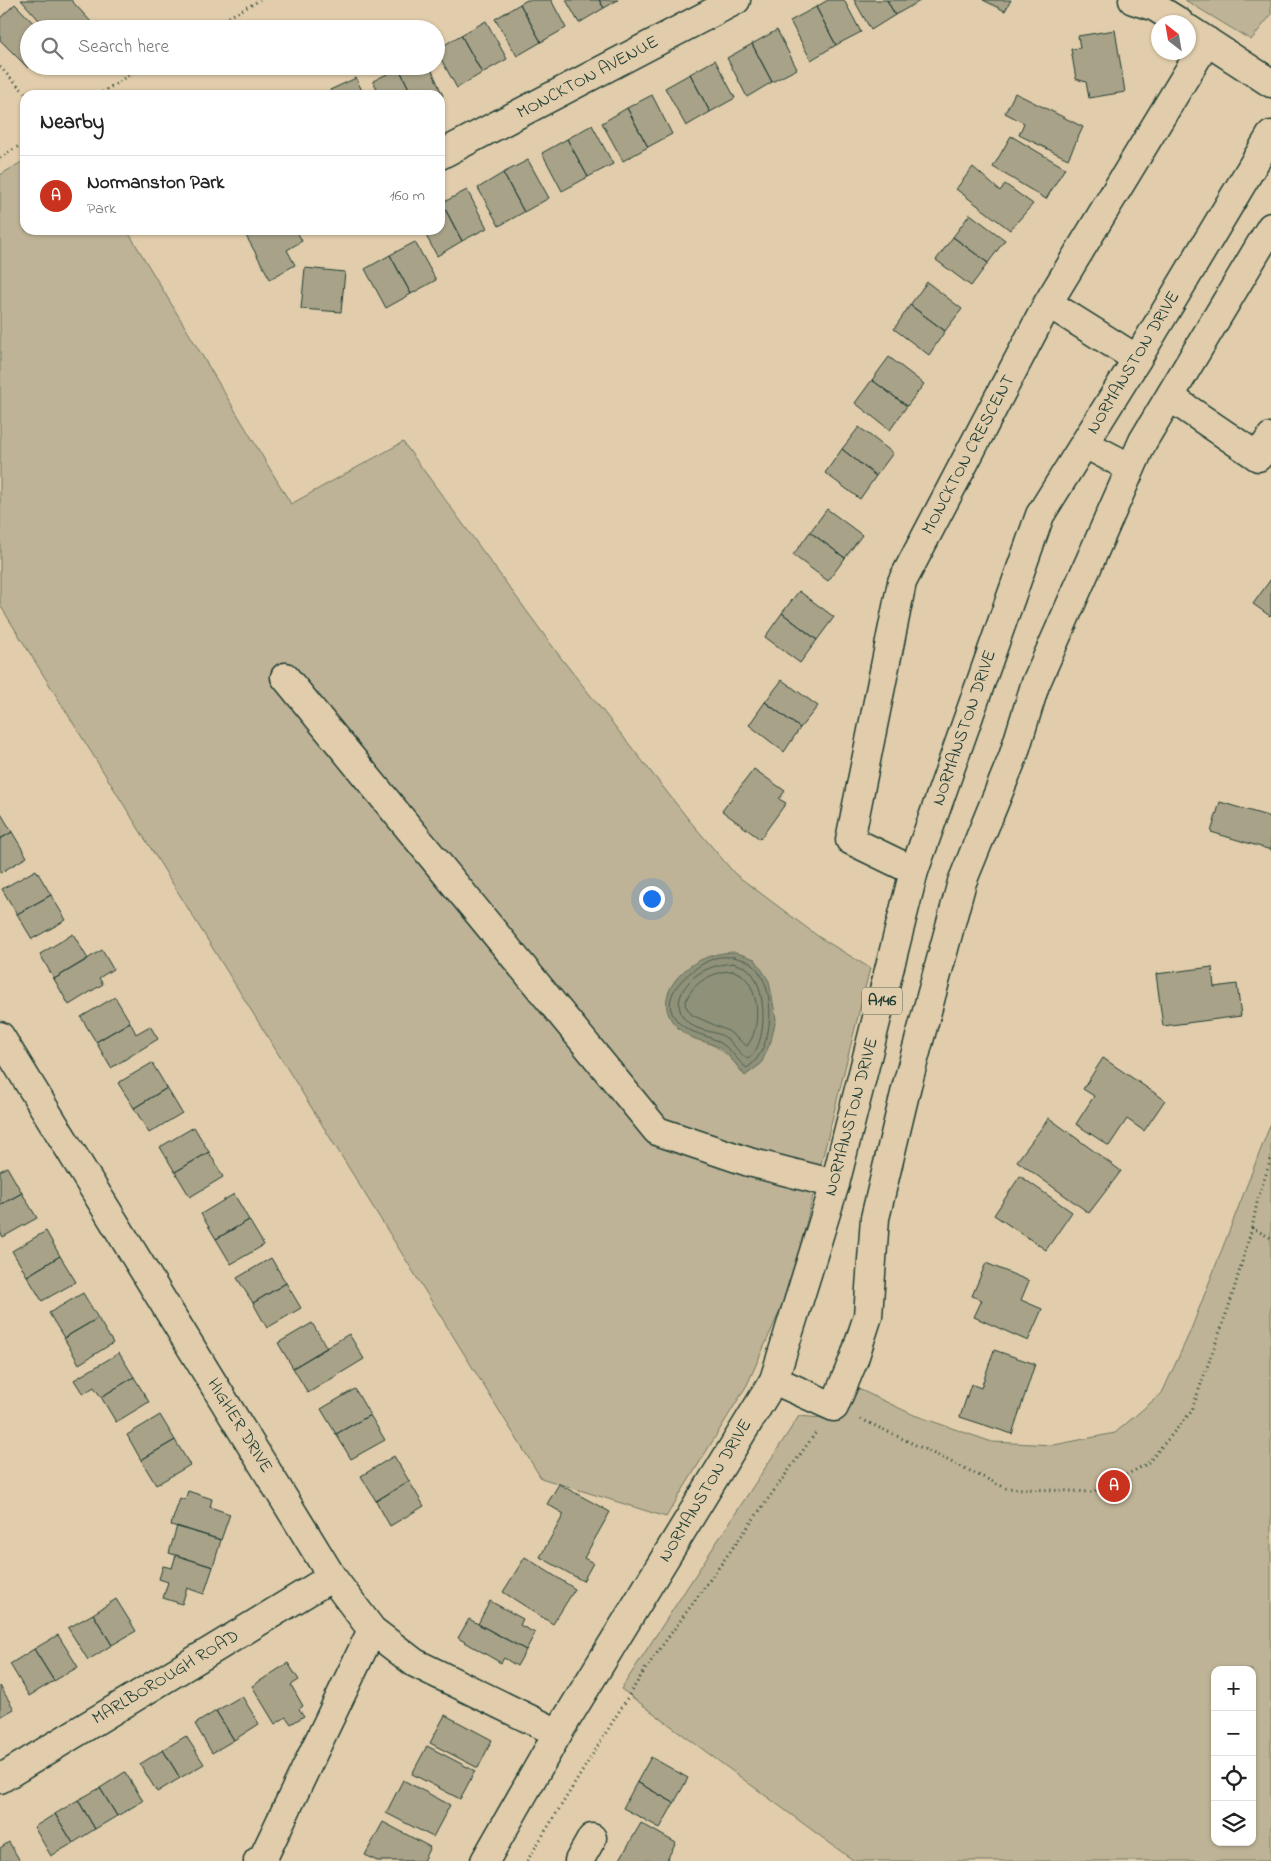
<!DOCTYPE html>
<html lang="en">
<head>
<meta charset="utf-8">
<style>
  :root { --surface:#fff; --page:#f2f2f2; --text:#222; --muted:#767676; --line:#e0e0e0; --accent:#c8321e }
  body { margin:0; font-family:"Indie Flower",sans-serif; background:var(--page); color:var(--text) }
  .controls { position:absolute; right:15px; bottom:15px; display:grid; overflow:hidden; border-radius:10px; box-shadow:0 1px 4px #0004 }
  .controls button { width:45px; height:45px; display:grid; place-items:center; padding:0; border:0; border-bottom:1px solid var(--line); background:var(--surface); color:var(--text); font:25px sans-serif }
  .compass { position:absolute; left:1151px; top:15px; width:45px; height:45px; border-radius:50%; background:var(--surface); box-shadow:0 1px 4px #0004; rotate:329deg }
  .you { position:absolute; left:651px; top:898px; width:18px; height:18px; margin:-12px; border:4px solid #fff; border-radius:50%; background:#1a73e8; box-shadow:0 0 0 8px #1a73e833 }
  .badge { display:grid; place-items:center; width:32px; height:32px; border-radius:50%; background:var(--accent); color:#fff; font-size:16px; font-weight:700 }
  .pin { position:absolute; translate:-50% -50%; border:2px solid #fff; box-shadow:0 1px 5px #0006 }
  .list { margin:0; padding:0; list-style:none }
  h2 { display:flex; justify-content:space-between; align-items:center; height:65px; margin:0; padding:0 20px; font-size:21px }
  h2 small { font-size:16px; font-weight:400; color:var(--muted) }
  .list li { display:grid; grid-template-columns:32px 1fr auto; gap:15px; align-items:center; box-sizing:border-box; height:80px; padding:0 20px; border-top:1px solid var(--line) }
  .list b { display:block; font-size:19px; white-space:nowrap }
  .list p { margin:0; font-size:16px; white-space:nowrap; color:var(--muted) }
  .list em { font-size:16px; font-style:normal; color:var(--muted) }
  .icon { flex:none; width:28px; height:28px; fill:none; stroke:currentColor; stroke-width:2; stroke-linecap:round; stroke-linejoin:round }
  .map { position:relative; flex:none; width:1271px; height:1861px; overflow:hidden }
  .search { position:absolute; background:var(--surface); box-shadow:0 1px 4px #0004; left:20px; top:20px; width:425px; height:55px; display:flex; align-items:center; gap:12px; box-sizing:border-box; padding:0 18px; border-radius:28px; color:var(--muted); font-size:19px }
  .panel { position:absolute; background:var(--surface); box-shadow:0 1px 4px #0004; left:20px; top:90px; width:425px; height:145px; border-radius:15px }
  .map>svg:first-child { display:block }
</style>
</head>
<body>
<div class="map">
<svg width="1271" height="1861" viewBox="0 0 1271 1861">
  <rect width="100%" height="100%" fill="#e1cdab"/>
  <filter id="ink" filterUnits="userSpaceOnUse"><feTurbulence type="fractalNoise" baseFrequency=".02" numOctaves="2"/><feDisplacementMap in="SourceGraphic" scale="10" xChannelSelector="R" yChannelSelector="G"/><feConvolveMatrix kernelMatrix="1 2 1 2 8 2 1 2 1" color-interpolation-filters="sRGB"/></filter>
  <g filter="url(#ink)">
    <!-- green -->
    <path fill="#beb396" stroke="#6e7865" fill-rule="evenodd" d="M1185 0H1271V15L1251 40Z
      M25 160V230H127L291 504 403 442 561 658 689 820 735 874 819 937 870 968 790 1288 747 1385 666 1517 541 1478 0 605V175ZM771 1041 745 1076C734 1062 725 1050 708 1043Z
      M1271 1123V1861H854L621 1689 799 1416 833 1419 852 1386 914 1415 992 1442 1054 1445 1115 1433 1162 1393 1190 1332ZM1215 1670H1252V1842H1215Z"/>
    <!-- water -->
    <path fill="#8f9179" stroke="#626f5d" d="M734 952 755 959 769 981 776 1019 771 1041 761 1064 745 1076C738 1066 730 1055 720 1048 711 1042 700 1042 691 1037 666 1024 658 1001 677 978 693 960 712 953 734 952Z"/>
    <g fill="none" stroke-linecap="round" stroke-linejoin="round">
      <!-- shore -->
      <path stroke="#4c5f50" stroke-width="1" d="M734 957C739 959 748 960 752 964 778 986 775 1050 747 1068 738 1062 732 1050 722 1044 707 1033 687 1035 675 1018 657 994 694 966 715 958 720 956 728 957 734 957Z
        M733 963C737 965 744 966 748 969 767 985 769 1045 748 1059 740 1055 734 1044 726 1038 718 1032 707 1032 697 1028 676 1018 674 999 689 982 699 970 717 964 733 963Z
        M732 971C735 972 741 973 743 976 760 991 761 1029 747 1046L728 1031 692 1015 685 1005C689 984 713 971 732 971Z"/>
    </g>
    <!-- building -->
    <path fill="#a8a288" stroke="#1f3d34" d="M21 0H71L93 24 88 29H47Z
      M527 0H551L566 28 541 42 520 4Z
      M566 0H599L604 8 579 23Z
      M599 0H618L604 8Z
      M828 0H844L861 32 836 45 816 7Z
      M854 0H887L895 15 871 30Z
      M887 0H920V1L895 15Z
      M983 0H1011L1005 11Z
      M15 4 39 29H29L30 66 28 68 0 40V18Z
      M520 4 541 42 517 56 495 19Z
      M816 7 836 45 811 60 790 21Z
      M486 21 507 59 482 73 461 35Z
      M777 30 797 69 772 82 752 44Z
      M1115 30 1125 92 1089 98 1086 82 1076 79 1071 49 1080 48 1078 36Z
      M461 35 482 73 457 88 436 50Z
      M752 44 772 82 747 97 727 58Z
      M715 60 735 98 710 112 690 74Z
      M403 66H430L443 96 412 95 399 68Z
      M399 68 412 95H380L373 81Z
      M690 74 710 112 686 126 665 88Z
      M356 78 364 95H332L330 90Z
      M1015 93 1083 127 1068 159 1019 135 1024 123 1005 113Z
      M652 95 672 134 648 147 627 108Z
      M627 108 648 147 623 161 602 123Z
      M592 125 613 164 588 177 567 139Z
      M1011 136 1065 168 1046 199 993 167Z
      M567 139 588 177 562 191 542 153Z
      M528 160 549 198 524 212 503 173Z
      M973 167 1000 191 1005 184 1033 204 1010 230 956 189Z
      M503 173 524 212 499 226 478 188Z
      M467 190 487 228 462 241 442 203Z
      M442 203 462 241 437 256 423 230H440Z
      M970 214 1005 240 988 263 953 237Z
      M251 230H296L302 241 287 250 295 265 270 279 245 234Z
      M953 237 988 263 971 286 936 260Z
      M415 242 436 280 411 294 390 255Z
      M390 255 411 294 386 308 365 269Z
      M305 268 345 272 341 312 301 309Z
      M927 282 962 309 945 331 910 305Z
      M910 305 945 331 929 355 894 329Z
      M889 357 924 384 907 406 872 380Z
      M872 380 907 406 890 430 855 403Z
      M859 427 893 453 876 476 842 449Z
      M842 449 876 476 860 499 825 473Z
      M827 509 862 535 845 558 810 532Z
      M810 532 845 558 828 581 793 555Z
      M1271 579V615L1270 616 1253 604Z
      M799 591 834 617 817 640 782 613Z
      M782 613 817 640 800 663 765 637Z
      M782 680 818 706 800 728 765 702Z
      M765 702 800 728 784 752 749 725Z
      M754 769 785 791 779 799 786 803 760 839 722 811Z
      M1220 802 1271 817V850L1211 832Z
      M0 812 12 832 0 839Z
      M12 832 27 857 0 873V839Z
      M36 870 51 895 17 914 2 889Z
      M51 895 66 920 32 939 17 914Z
      M73 934 88 959 54 979 40 954Z
      M102 950 113 969 99 978 103 984 69 1005 54 979Z
      M1212 967 1214 987 1237 984 1241 1016 1163 1026 1156 974Z
      M115 997 130 1022 96 1042 81 1017Z
      M130 1022 136 1034 150 1026 158 1039 111 1068 96 1042Z
      M1103 1058 1165 1100 1144 1131 1127 1119 1109 1146 1076 1124 1094 1096 1083 1089Z
      M152 1063 167 1088 134 1108 118 1083Z
      M167 1088 182 1113 149 1133 134 1108Z
      M1049 1118 1121 1171 1089 1213 1017 1161Z
      M194 1127 209 1152 175 1172 160 1147Z
      M209 1152 223 1177 190 1197 175 1172Z
      M7 1167 22 1193 0 1205V1171Z
      M1020 1176 1072 1212 1046 1250 994 1215Z
      M22 1193 37 1218 3 1237 0 1232V1205Z
      M234 1194 249 1220 216 1239 201 1214Z
      M249 1220 264 1245 231 1264 216 1239Z
      M46 1231 60 1256 27 1276 12 1251Z
      M60 1256 76 1282 42 1301 27 1276Z
      M271 1258 286 1283 253 1303 237 1278Z
      M986 1263 1029 1281 1021 1300 1042 1309 1028 1341 974 1317 982 1300 972 1296Z
      M286 1283 301 1308 267 1328 253 1303Z
      M83 1293 98 1318 64 1338 49 1313Z
      M98 1318 113 1343 79 1364 64 1338Z
      M312 1323 327 1348 293 1368 278 1343Z
      M349 1334 364 1359 308 1393 293 1368Z
      M994 1350 1035 1364 1012 1434 960 1417 971 1384 981 1388Z
      M119 1353 134 1377 101 1397 94 1387 83 1394 74 1380Z
      M134 1377 149 1402 116 1422 101 1397Z
      M355 1389 370 1415 336 1434 321 1409Z
      M160 1415 175 1440 141 1460 127 1435Z
      M370 1415 385 1440 351 1459 336 1434Z
      M175 1440 190 1465 156 1485 141 1460Z
      M394 1456 409 1481 376 1501 361 1476Z
      M409 1481 424 1506 390 1526 376 1501Z
      M559 1484 610 1512 584 1558 593 1563 583 1581 540 1557 564 1514 547 1504Z
      M188 1491 212 1499 210 1507 230 1514 221 1540 171 1525 180 1498 185 1500Z
      M177 1526 221 1540 213 1567 169 1553Z
      M176 1555 213 1567 204 1594 187 1588 182 1604 163 1598 168 1582 159 1579 163 1566 172 1568Z
      M525 1557 575 1589 553 1624 503 1592Z
      M116 1599 136 1631 112 1645 93 1614Z
      M490 1601 523 1619 520 1625 535 1633 526 1650 478 1624Z
      M93 1614 112 1645 88 1660 68 1628Z
      M469 1619 526 1650 517 1666 504 1658 501 1663 458 1638Z
      M58 1635 78 1667 54 1681 34 1649Z
      M34 1649 54 1681 29 1696 10 1664Z
      M288 1663 299 1680 291 1685 303 1706 299 1709 304 1716 291 1724 286 1717 275 1724 252 1686Z
      M0 1686 14 1709 0 1717Z
      M242 1696 259 1724 234 1740 216 1711Z
      M216 1711 234 1740 212 1753 195 1724Z
      M445 1715 492 1740 478 1768 430 1743Z
      M186 1736 204 1764 180 1778 163 1750Z
      M427 1746 475 1771 460 1799 412 1774Z
      M163 1750 180 1778 157 1792 140 1764Z
      M651 1757 688 1778 674 1803 637 1782Z
      M125 1772 143 1801 117 1816 100 1788Z
      M403 1780 450 1805 433 1837 386 1813Z
      M637 1782 674 1803 660 1828 623 1808Z
      M100 1788 117 1816 95 1829 78 1800Z
      M78 1800 95 1829 73 1843 55 1814Z
      M55 1814 73 1843 51 1856 34 1827Z
      M383 1822 430 1847 423 1861H377L365 1855Z
      M641 1823 676 1843 666 1861H619Z
      M9 1842 20 1861H0V1848Z"/>
    <g fill="none" stroke-linecap="round" stroke-linejoin="round">
      <!-- minor casing -->
      <g stroke="#1f3d34" stroke-width="31">
        <path id="minor" d="M1133 0 1155 7 1179 22
          M1188 29 1271 83
          M440 155 736 0
          M1048 303 1137 359
          M1170 397 1258 457 1271 437
          M1085 444 1131 468
          M285 677 657 1131 749 1162 835 1184
          M914 871 850 840 902 582 1048 303 1207 41
          M0 1036 332 1577 372 1630 415 1663 558 1733
          M774 1380 834 1407 854 1359 868 1316 875 1218 907 1085 962 882 1013 757 1035 685 1143 441 1271 227
          M0 1779 332 1577
          M258 1861 263 1858 372 1630
          M579 1861 592 1838"/>
      </g>
      <!-- highway casing -->
      <g stroke="#1f3d34" stroke-width="31">
        <path id="highway" d="M485 1861 558 1733 774 1380 835 1184 914 871 1040 515 1137 359 1271 135"/>
      </g>
      <!-- path -->
      <path stroke="#1f3d34" stroke-width="3" stroke-dasharray="1 4" stroke-linecap="butt" d="M207 29 260 0
        M0 67 27 95
        M98 95 143 66
        M0 158 25 142
        M1252 1228 1258 1198 1271 1159
        M861 1419 1006 1488 1093 1492 1147 1464 1191 1412 1230 1303 1252 1228 1271 1238
        M527 1861 644 1671 817 1431"/>
      <!-- minor -->
      <use href="#minor" stroke="#e1cdab" stroke-width="28"/>
      <!-- highway -->
      <use href="#highway" stroke="#e1cdab" stroke-width="28"/>
    </g>
  </g>
  <g text-anchor="middle" dominant-baseline="central" stroke-width="5" stroke-linejoin="round" paint-order="stroke">
    <!-- shield labels -->
    <rect fill="#e1cdab" stroke="#596858" stroke-width="1" x="862" y="987.5" width="40" height="27" rx="4"/>
    <g font-size="16" font-weight="bold" fill="#1f3d34">
      <text x="882" y="1001">A146</text>
    </g>
    <!-- street labels -->
    <g font-size="18" fill="#1f3d34" stroke="#e1cdab">
      <text transform="translate(588 78) rotate(-28)">MONCKTON AVENUE</text>
      <text transform="translate(1134 363) rotate(-59)">NORMANSTON DRIVE</text>
      <text transform="translate(969 455) rotate(-62)">MONCKTON CRESCENT</text>
      <text transform="translate(965 728) rotate(-71)">NORMANSTON DRIVE</text>
      <text transform="translate(852 1117) rotate(-75)">NORMANSTON DRIVE</text>
      <text transform="translate(239 1426) rotate(58)">HIGHER DRIVE</text>
      <text transform="translate(706 1491) rotate(-59)">NORMANSTON DRIVE</text>
      <text transform="translate(166 1678) rotate(-31)">MARLBOROUGH ROAD</text>
    </g>
  </g>
</svg>
<div class="controls">
<button>+</button>
<button>−</button>
<button><svg class="icon" aria-label="locate" viewBox="0 0 24 24"><circle cx="12" cy="12" r="6"/><path d="M12 2v4M12 18v4M2 12h4M18 12h4"/></svg></button>
<button><svg class="icon" aria-label="layers" viewBox="0 0 24 24"><path d="M12 4l9 5-9 5-9-5zM3 14l9 5 9-5"/></svg></button>
</div>
<svg class="compass" viewBox="-18 -18 36 36"><path d="M0-13l5 13h-10z" fill="#e53935"/><path d="M0 13l5-13h-10z" fill="#767676"/></svg>
<div class="you"></div>
<div class="pin badge" style="left:1114px;top:1486px">A</div>
<div class="search"><svg class="icon" aria-label="search" viewBox="0 0 24 24"><circle cx="10" cy="10" r="6"/><path d="M15 15l6 6"/></svg>Search here</div>
<section class="panel">
<h2>Nearby<small></small></h2>
<ul class="list">
<li><span class="badge">A</span><div><b>Normanston Park</b><p>Park</p></div><em>160 m</em></li>
</ul>
</section>
</div>
</body>
</html>
